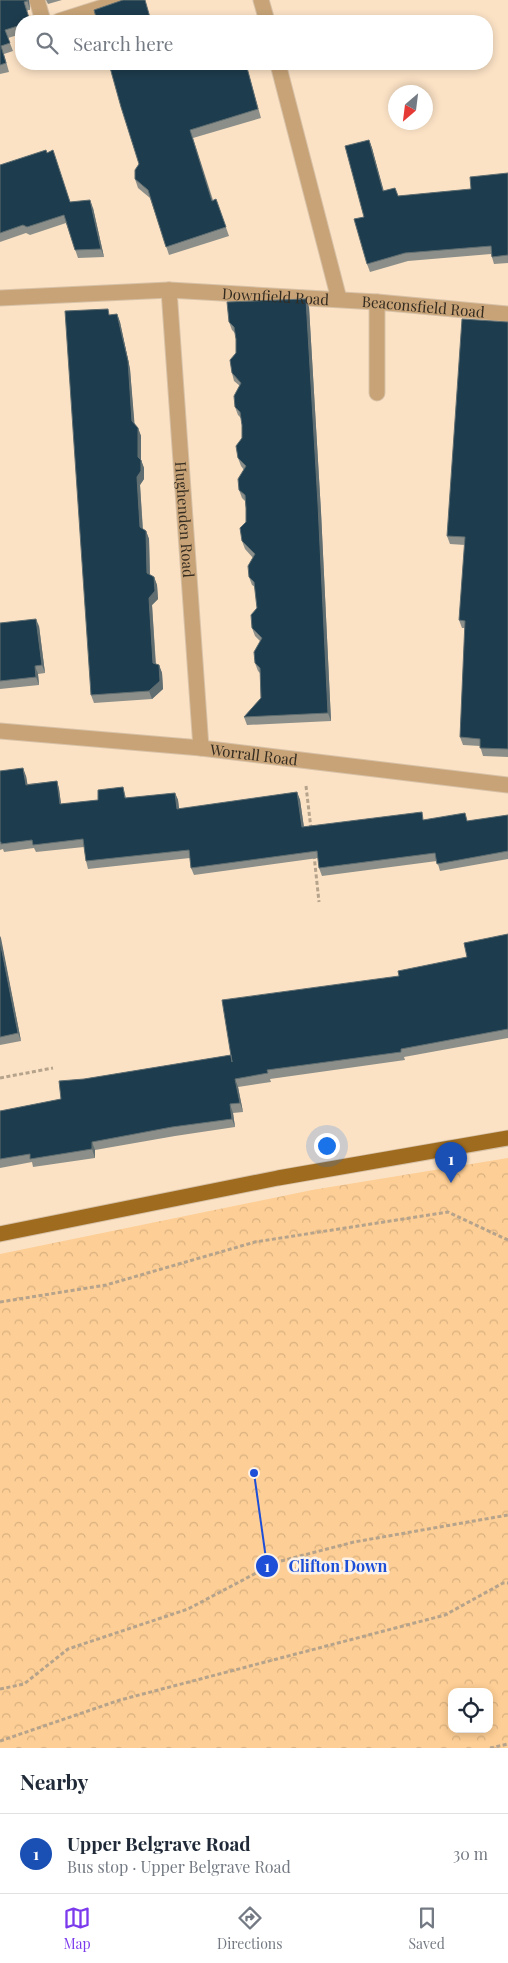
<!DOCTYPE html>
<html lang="en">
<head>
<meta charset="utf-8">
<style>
  :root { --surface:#fff; --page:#f6f6f7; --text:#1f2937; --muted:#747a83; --line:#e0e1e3; --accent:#7c3aed }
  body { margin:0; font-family:"Playfair Display",serif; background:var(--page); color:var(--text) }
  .controls { position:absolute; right:15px; bottom:15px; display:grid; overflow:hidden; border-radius:10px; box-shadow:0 2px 8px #0003 }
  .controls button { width:45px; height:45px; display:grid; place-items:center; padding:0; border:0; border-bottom:1px solid var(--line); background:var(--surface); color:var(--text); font:25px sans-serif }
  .compass { position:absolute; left:388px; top:85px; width:45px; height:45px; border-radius:50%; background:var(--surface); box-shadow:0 2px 8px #0003; rotate:208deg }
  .you { position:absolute; left:326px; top:1145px; width:18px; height:18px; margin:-12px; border:4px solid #fff; border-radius:50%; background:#1a73e8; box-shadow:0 0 0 8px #1a73e833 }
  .badge { display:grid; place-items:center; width:32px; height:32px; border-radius:50%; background:var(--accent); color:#fff; font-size:16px; font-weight:700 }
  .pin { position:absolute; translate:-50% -41px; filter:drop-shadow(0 1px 2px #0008) }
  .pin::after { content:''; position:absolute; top:26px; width:18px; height:15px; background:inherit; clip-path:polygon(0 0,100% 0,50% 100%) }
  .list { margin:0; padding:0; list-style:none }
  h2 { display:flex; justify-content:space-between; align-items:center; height:65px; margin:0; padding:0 20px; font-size:21px }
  h2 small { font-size:16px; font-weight:400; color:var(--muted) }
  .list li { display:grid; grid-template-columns:32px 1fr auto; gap:15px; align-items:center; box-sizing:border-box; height:80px; padding:0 20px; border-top:1px solid var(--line) }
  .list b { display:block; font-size:19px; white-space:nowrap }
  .list p { margin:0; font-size:16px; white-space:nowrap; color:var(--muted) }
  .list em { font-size:16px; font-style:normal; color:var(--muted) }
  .icon { flex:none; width:28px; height:28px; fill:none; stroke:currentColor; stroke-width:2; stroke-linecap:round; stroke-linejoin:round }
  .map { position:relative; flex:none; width:508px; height:1748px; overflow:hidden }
  .search { position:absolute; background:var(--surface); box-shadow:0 2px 8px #0003; left:15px; right:15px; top:15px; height:55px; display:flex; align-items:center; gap:12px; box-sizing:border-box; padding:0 18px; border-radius:20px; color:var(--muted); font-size:19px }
  .sheet { height:145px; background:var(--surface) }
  nav { display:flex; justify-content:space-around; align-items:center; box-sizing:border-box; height:70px; border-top:1px solid var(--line); background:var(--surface); font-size:14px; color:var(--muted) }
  nav a { display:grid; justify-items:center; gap:2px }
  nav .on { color:var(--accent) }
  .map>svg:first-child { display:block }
</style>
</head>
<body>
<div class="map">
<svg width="508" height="1748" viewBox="0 0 508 1748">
  <defs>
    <pattern id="forest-crowns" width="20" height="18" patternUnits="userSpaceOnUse" patternTransform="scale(1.25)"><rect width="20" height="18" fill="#fdce95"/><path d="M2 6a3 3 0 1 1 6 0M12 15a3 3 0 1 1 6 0" fill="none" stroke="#d9b180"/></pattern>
  </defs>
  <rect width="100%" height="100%" fill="#fbe2c5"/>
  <!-- forest -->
  <path fill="url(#forest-crowns)" fill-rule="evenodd" d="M508 1158V1748H0V1254L312 1190ZM452 1692H489V1729H452Z"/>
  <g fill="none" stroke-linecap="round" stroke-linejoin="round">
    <!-- service casing -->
    <g stroke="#d7c1a7" stroke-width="17">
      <path id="service" d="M37 0 43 21
        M59 21 125 0
        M377 302V393"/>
    </g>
    <!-- minor casing -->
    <g stroke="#d7c1a7" stroke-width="17">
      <g id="minor">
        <path d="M261 0 267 21"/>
        <path d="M278 64 339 299"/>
        <path id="s1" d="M169 290 201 748"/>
        <path id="s2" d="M0 298 169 290 377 302 508 314"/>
        <path id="s3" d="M0 731 201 748 508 785"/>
      </g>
    </g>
    <!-- primary casing -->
    <g stroke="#d7c1a7" stroke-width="17">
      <path id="primary" d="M0 1234 278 1178 508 1138"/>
    </g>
    <!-- path -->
    <path stroke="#b6a38c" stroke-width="3" stroke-dasharray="4 2.5" stroke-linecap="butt" d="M306 786 311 829
      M314 855 319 902
      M0 1078 53 1068
      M0 1302 106 1285 255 1242 448 1212 508 1240
      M0 1689 24 1684 68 1649 188 1609 277 1562 354 1542 508 1515
      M0 1741 120 1700 445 1615 503 1583H508
      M490 1748 508 1744"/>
    <!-- service -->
    <use href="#service" stroke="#c7a377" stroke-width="15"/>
    <!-- minor -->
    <use href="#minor" stroke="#c7a377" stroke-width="15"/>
    <!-- primary -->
    <use href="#primary" stroke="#9e6b1f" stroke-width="15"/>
  </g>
  <!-- wall -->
  <path fill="#8c8f89" d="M0 0H29L30 10H28L21 21V34L8 38 13 51 4 54 9 72 0 74Z
    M46 0H62L48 4Z
    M246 64 261 118 193 138 213 200 216 199 229 236 169 255 150 198 138 188 135 179 139 164Z
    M369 140 372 148 383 191 395 188 398 196 471 189 508 173V263L494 264 491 254 408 261 370 272 367 264 364 217Z
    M0 165 70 202 93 208 104 257 78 258 66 223 30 235 26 233 0 242Z
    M309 307 321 512 331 721 247 725 244 717 261 698 260 673 258 671 255 663 260 641 255 636 252 628 257 608 255 587 252 585 249 577 253 558 245 549 242 541 246 522V508L245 501 242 498 239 490 244 470 241 466 238 458 242 438V425L241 418 238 415 235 407 240 386 234 381 232 373 236 353V339L235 333 232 330 229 322Z
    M117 314 120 322 130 369 134 423 138 428 141 436V460L144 468V479L140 485 143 529 146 531 149 539 150 575 154 577 157 585 158 599 152 605 156 664 159 665 162 673 163 689 152 699 94 703 91 695 110 315Z
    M508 322V757L483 756 480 746 463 745 460 737 465 628H462L459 620 465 545 450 544 447 536Z
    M0 623 39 626 45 673 38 674 39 685 0 689Z
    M0 771 26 776 27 784 57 781 59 789 61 804 98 800 123 787 126 798 175 793 178 800 179 809 297 792 300 800 304 827 425 820 468 821 508 815V859L440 871 437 861 322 876 319 868 318 858 194 875 191 868 190 858 88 869 86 861 84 847 36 852 34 848 4 852 3 849 0 850Z
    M508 934V1038L404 1057 405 1060 270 1079 271 1082 238 1087 243 1112 233 1113 235 1127 175 1136 95 1150V1158L33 1167 32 1162 0 1168V1111L61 1099 84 1079 231 1055 399 976 467 957Z
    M0 936 21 1041 0 1045Z"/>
  <!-- shaded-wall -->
  <path fill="#606e71" d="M27 0H29L30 10Z
    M369 140 372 148 386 199 383 191Z
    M90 200 93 208 104 257 101 249Z
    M306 299 309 307 321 512 331 721 328 713Z
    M117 314 120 322 130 369 135 429 132 421Z
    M138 428 141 436V460L144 468V479L140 485 143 535 140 527 137 477 138 457Z
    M146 531 149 539 150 581 147 573Z
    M154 577 157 585 158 599 152 605 156 671 153 663 149 598Z
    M36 619 39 626 45 673 42 665Z
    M159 665 162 673 163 689 152 699 149 691Z
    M35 666 38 674 39 685 36 677Z
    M23 768 26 776 29 792 26 785Z
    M57 781 59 789 62 811 60 804Z
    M297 792 300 800 305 835 302 827Z
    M175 793 178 800 180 816 177 809Z
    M0 936 1 938 21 1041 18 1033 0 941Z
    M235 1079 238 1087 243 1112 240 1103Z
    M230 1104 233 1113 235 1127 232 1119Z
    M92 1142 95 1150V1158L92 1149Z"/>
  <!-- building -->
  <path fill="#1d3c4d" stroke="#606e71" d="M0 0H27V1L24 2 30 21H21V25L5 30 10 43 1 46 6 63 0 65Z
    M123 0H145L151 21H97L94 10Z
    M109 64H246L258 109 190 130 212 201 216 199 226 227 166 247 148 190 135 179V170L139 164 121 107Z
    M369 140 383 191 395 188 398 196 471 189 470 177 508 173V255L492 257 491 246 405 253 367 264 354 219 364 217 345 146Z
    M46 150 47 153 53 150 70 202 90 200 101 249 75 250 64 215 27 227 23 225 0 233V165Z
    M306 299 318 504 328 713 244 717 261 698 260 668 255 663 254 652 262 638 252 628 251 615 257 608 254 582 249 577 248 566 255 554 242 541 240 528 246 522V508L245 495 239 490 238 479 246 466 238 458 236 446 242 438V425L240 412 235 407 234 396 241 383 232 373 230 360 236 353V339L234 327 229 322 227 302Z
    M108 309 109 315 117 314 128 361 132 421 138 428V457L141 460V471L137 477 140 527 146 531 147 573 154 577 155 591 149 598 153 663 159 665 160 681 149 691 91 695 65 311Z
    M462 319 508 322V749L480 748V739L460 737 465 621 459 620 465 537 447 536Z
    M36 619 42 665 35 666 36 677 0 681V623Z
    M23 768 26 785 57 781 60 804 98 800V790L123 787 125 798 175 793 177 809 297 792 302 827 422 812 423 820 465 813 467 821 508 815V851L437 864 435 853 319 868 317 851 191 868 189 850 86 861 83 839 33 845 32 840 1 844V842H0V771Z
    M508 934V1029L401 1049V1052L267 1070 268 1073 235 1079 240 1103 230 1104 232 1119 172 1127 92 1142V1149L30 1159V1154L0 1159V1111L61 1099 59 1081 84 1079 231 1055 232 1062 222 1000 399 976 398 971 467 957 464 943Z
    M0 941 18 1033 0 1037Z"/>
  <g text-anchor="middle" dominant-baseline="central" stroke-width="5" stroke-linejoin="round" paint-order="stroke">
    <!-- street labels -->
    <g font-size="15" fill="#342b20" stroke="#fcf2e7">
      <text stroke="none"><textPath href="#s2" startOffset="276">Downfield Road</textPath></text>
      <text stroke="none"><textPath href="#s2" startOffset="424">Beaconsfield Road</textPath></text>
      <text stroke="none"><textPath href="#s1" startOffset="230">Hughenden Road</textPath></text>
      <text stroke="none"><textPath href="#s3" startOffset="255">Worrall Road</textPath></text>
    </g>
  </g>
  <!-- callouts -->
  <path fill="none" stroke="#1d4ed8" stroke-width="2" d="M254 1473L267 1566"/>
  <g fill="#1d4ed8" stroke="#fcf2e7" stroke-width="2">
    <circle cx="254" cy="1473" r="5"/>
    <circle cx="267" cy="1566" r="12"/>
  </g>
  <g font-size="15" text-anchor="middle" font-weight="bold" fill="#fff">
    <text x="267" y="1572">1</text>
  </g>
  <g font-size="16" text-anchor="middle" font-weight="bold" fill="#1d4ed8" stroke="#fcf2e7" stroke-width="5" stroke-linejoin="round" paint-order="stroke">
    <text x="338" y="1572">Clifton Down</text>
  </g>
</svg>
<div class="controls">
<button><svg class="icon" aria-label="locate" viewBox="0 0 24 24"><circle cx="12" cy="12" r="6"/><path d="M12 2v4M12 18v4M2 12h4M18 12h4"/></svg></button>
</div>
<svg class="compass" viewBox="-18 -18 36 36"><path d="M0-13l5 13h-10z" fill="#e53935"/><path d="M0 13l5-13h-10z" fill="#747a83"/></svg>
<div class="you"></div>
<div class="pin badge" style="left:451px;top:1183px;background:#1a4fb4">1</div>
<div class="search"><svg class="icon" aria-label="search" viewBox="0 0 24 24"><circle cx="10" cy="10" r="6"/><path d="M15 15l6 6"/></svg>Search here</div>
</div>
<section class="sheet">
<h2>Nearby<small></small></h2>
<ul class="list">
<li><span class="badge" style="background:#1a4fb4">1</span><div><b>Upper Belgrave Road</b><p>Bus stop · Upper Belgrave Road</p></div><em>30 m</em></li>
</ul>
</section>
<nav>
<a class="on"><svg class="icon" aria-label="map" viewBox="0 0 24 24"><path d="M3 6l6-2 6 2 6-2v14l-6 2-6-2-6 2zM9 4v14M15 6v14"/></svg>Map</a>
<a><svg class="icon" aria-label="directions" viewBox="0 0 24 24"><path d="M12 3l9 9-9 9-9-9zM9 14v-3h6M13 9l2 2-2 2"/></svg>Directions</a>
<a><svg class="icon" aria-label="saved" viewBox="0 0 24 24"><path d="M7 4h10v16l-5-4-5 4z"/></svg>Saved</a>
</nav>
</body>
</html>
